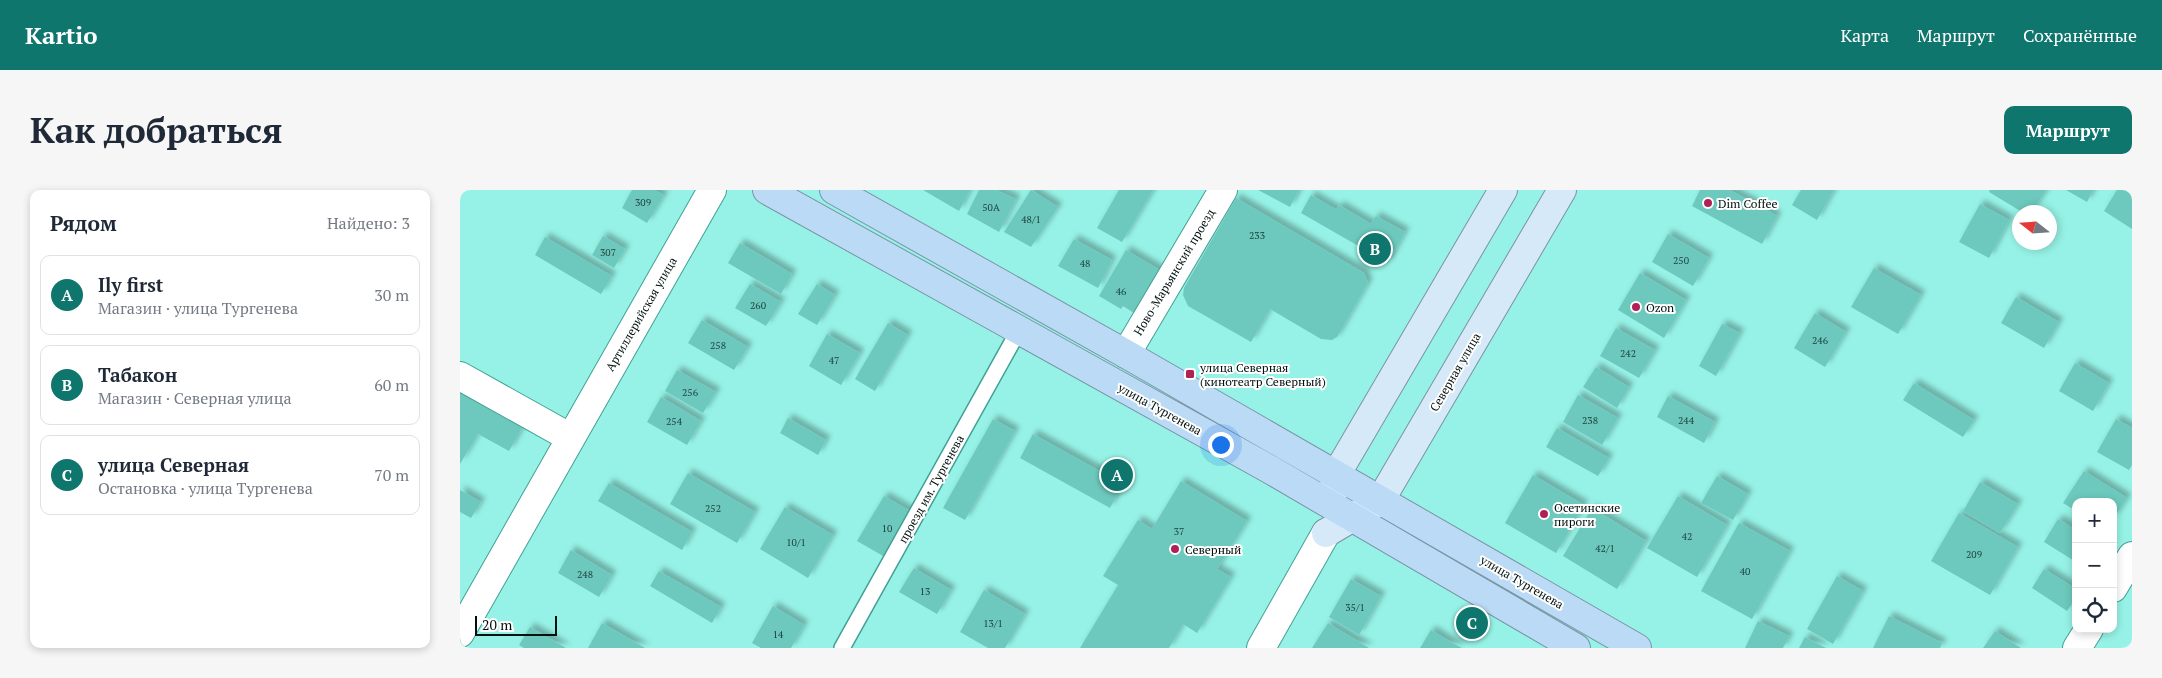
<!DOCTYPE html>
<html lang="ru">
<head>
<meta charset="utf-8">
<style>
  :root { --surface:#fff; --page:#f6f6f7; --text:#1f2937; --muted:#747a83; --line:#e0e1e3; --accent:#0f766e }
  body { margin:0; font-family:"PT Serif",serif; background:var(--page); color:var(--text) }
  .controls { position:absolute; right:15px; bottom:15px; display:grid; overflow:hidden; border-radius:10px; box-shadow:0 2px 8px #0003 }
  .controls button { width:45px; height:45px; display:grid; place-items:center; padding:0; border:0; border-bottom:1px solid var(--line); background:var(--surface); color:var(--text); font:25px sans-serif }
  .compass { position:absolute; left:1552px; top:15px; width:45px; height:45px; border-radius:50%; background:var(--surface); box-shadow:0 2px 8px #0003; rotate:287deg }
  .scale { position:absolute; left:15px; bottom:12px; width:82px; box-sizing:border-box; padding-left:5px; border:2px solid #00110f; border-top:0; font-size:14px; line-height:18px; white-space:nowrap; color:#00110f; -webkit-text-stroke:4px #fff; paint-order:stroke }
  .you { position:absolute; left:760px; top:254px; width:18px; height:18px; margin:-12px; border:4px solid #fff; border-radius:50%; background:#1a73e8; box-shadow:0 0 0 8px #1a73e833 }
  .badge { display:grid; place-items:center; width:32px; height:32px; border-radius:50%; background:var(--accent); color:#fff; font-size:16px; font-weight:700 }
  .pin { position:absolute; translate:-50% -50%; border:2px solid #fff; box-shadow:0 1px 5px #0006 }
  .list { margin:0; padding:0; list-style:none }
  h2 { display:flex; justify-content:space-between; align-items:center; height:65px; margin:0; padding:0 20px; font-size:21px }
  h2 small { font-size:16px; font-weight:400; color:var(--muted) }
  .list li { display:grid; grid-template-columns:32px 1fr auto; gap:15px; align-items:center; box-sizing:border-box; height:80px; margin:0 10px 10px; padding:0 10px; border:1px solid var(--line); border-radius:10px }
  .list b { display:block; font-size:19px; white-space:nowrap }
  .list p { margin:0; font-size:16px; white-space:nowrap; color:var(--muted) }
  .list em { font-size:16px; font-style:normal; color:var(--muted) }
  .icon { flex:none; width:28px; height:28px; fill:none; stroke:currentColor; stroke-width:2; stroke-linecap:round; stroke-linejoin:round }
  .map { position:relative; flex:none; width:1672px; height:458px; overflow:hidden; border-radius:10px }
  header { display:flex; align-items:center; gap:30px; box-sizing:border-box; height:70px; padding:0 25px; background:var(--accent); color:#fff }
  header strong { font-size:24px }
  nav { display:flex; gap:28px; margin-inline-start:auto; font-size:18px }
  .intro { display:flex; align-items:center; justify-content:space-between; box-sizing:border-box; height:120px; padding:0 30px }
  h1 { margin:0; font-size:35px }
  .button { padding:12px 22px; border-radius:10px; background:var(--accent); color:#fff; font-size:18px; font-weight:700 }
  main { display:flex; gap:30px; padding:0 30px }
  aside { flex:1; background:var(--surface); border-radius:10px; box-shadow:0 2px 8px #0003 }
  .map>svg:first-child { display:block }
</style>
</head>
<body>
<header>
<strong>Kartio</strong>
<nav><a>Карта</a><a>Маршрут</a><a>Сохранённые</a></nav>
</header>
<div class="intro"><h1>Как добраться</h1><a class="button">Маршрут</a></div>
<main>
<aside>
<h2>Рядом<small>Найдено: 3</small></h2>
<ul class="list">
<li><span class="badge">A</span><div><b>Ily first</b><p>Магазин · улица Тургенева</p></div><em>30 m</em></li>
<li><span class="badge">B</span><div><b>Табакон</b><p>Магазин · Северная улица</p></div><em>60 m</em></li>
<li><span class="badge">C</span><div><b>улица Северная</b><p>Остановка · улица Тургенева</p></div><em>70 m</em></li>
</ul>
</aside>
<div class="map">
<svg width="1672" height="458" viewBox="0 0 1672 458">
  <defs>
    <filter id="shadow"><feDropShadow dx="4.5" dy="-4.5" stdDeviation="2.5" flood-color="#0004"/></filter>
  </defs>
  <rect width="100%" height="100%" fill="#96f2e6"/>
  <!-- building -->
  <path fill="#6dc9bd" filter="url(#shadow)" d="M172 0H194L204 5 187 33 162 18Z
    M463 0H510L499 21Z
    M519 0H536L556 9 539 42 507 24Z
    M571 0 598 17 571 57 544 42Z
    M659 0H693L662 52 637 38Z
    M798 0H839L830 17Z
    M1240 0H1270L1317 26 1302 54 1232 16Z
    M1341 0H1374L1357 30 1332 15Z
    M1530 0H1586L1572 22H1562L1529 2Z
    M1606 0H1633L1627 12Z
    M1657 0H1672V39L1644 21Z
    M851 5 877 20 879 15 911 34 916 26 945 42 928 73 841 23Z
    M776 8 904 83 908 93 877 147 872 150 861 149 810 119 791 152 728 116 723 105 724 98Z
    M1520 14 1549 30 1529 68 1499 52Z
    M1208 44 1249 68 1233 96 1192 72Z
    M143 46 165 59 154 78 132 65Z
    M85 47 152 86 141 104 75 65Z
    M614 49 652 70 638 98 598 76Z
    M280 53 332 84 321 104 268 73Z
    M666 60 703 82 677 125 663 116 661 119 639 106Z
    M1414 78 1461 105 1438 144 1391 117Z
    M1180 83 1226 110 1204 148 1158 120Z
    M290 94 321 112 306 136 275 118Z
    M357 94 375 105 357 135 338 124Z
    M1556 107 1599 132 1584 158 1541 133Z
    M1355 123 1386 142 1365 177 1334 158Z
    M242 130 288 157 274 180 228 153Z
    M428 133 448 145 415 201 395 189Z
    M1262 134 1280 143 1256 186 1239 176Z
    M1156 138 1195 160 1179 188 1140 166Z
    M367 144 400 163 381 195 349 176Z
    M1615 173 1649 193 1633 221 1599 201Z
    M1136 177 1169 197 1157 218 1123 197Z
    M217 180 256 202 243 223 205 201Z
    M1454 193 1514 230 1503 247 1443 210Z
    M0 203 62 238 49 261 18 244 0 274Z
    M1118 205 1158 228 1142 255 1103 232Z
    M1208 206 1255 232 1244 253 1197 227Z
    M201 207 241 231 227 255 187 232Z
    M328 228 366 250 358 265 320 243Z
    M533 229 555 241 505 330 483 318Z
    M1656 229 1672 238V275L1669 280 1637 262Z
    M1097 238 1149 268 1138 286 1086 257Z
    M573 244 663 294 650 318 560 268Z
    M1624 281 1667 308 1653 330V312H1616V321L1603 313Z
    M228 283 295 322 277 353 210 314Z
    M1073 285 1124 315 1096 363 1045 333Z
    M1257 286 1288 304 1273 330 1241 313Z
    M721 291 787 331 757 379 771 387 737 443 723 434 709 458H620L658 395 643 386 678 330 692 339Z
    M1520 292 1558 314 1540 343 1503 321Z
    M149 293 232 342 222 360 138 311Z
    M0 300 21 312 11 328 0 322Z
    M424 306 457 325 430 370 397 351Z
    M1218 306 1267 335 1237 387 1187 358Z
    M325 317 373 345 348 388 300 359Z
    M1132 318 1186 351 1157 399 1103 366Z
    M1499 323 1558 357 1530 405 1471 371Z
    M1598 329 1616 340V372L1584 352Z
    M1279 333 1330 361 1292 429 1241 401Z
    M111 360 152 385 139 407 98 383Z
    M454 378 491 400 477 424 439 402Z
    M1584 379 1616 399V407L1607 421 1572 398Z
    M199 381 261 417 252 433 190 396Z
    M1377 386 1403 401 1373 454 1347 439Z
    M891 389 921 406 899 445 869 427Z
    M524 400 565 424 545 458H528L500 442Z
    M313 416 344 435 331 458H301L292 453Z
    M1429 426 1482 453 1480 458H1413Z
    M1298 431 1329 446 1323 458H1285Z
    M142 433 185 458H128Z
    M868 433 909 458H852Z
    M70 437 106 458H64L59 455Z
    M971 440 989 451 1002 458H960Z
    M1535 441 1561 458H1523Z
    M1345 447 1366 458H1339Z"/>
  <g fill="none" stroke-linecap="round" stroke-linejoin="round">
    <!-- lane casing -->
    <g stroke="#42a095" stroke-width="18">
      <path id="lane" d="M382 458 559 140"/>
    </g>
    <!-- street casing -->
    <g stroke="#42a095" stroke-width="30">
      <path id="street" d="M666 164 763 0
        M0 186 111 248
        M1653 398 1672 366
        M0 443 252 0
        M1617 458 1629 439"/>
    </g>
    <!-- secondary casing -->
    <g stroke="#42a095" stroke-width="30">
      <path id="secondary" d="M801 458 866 343"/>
    </g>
    <!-- primary casing -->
    <g stroke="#7a94a4" stroke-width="30">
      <path id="primary" d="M872 307 876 285 1043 0
        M866 343 920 311 1102 0"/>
    </g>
    <!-- highway casing -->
    <g stroke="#7a94a4" stroke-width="30">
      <path id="highway" d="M307 0 811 280 1116 458
        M374 0 666 164 1177 458"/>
    </g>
    <!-- lane -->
    <use href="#lane" stroke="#fff" stroke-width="15"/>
    <!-- street -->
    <use href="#street" stroke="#fff" stroke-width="28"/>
    <!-- secondary -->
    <use href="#secondary" stroke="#fff" stroke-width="28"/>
    <!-- primary -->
    <use href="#primary" stroke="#d6e9f9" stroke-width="28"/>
    <!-- highway -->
    <use href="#highway" stroke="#bbdaf5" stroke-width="28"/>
  </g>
  <!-- markers -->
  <g fill="#b02157" stroke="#fff" stroke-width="2">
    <circle cx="1248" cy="13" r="5"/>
    <circle cx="1176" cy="117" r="5"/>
    <rect x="725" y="179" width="10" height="10" rx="2.5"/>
    <circle cx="1084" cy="324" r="5"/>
    <circle cx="715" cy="359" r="5"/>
  </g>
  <g text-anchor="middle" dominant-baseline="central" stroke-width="4" stroke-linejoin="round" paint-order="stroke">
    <!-- number labels -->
    <g font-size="10" fill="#1b3f3a">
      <text x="183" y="12">309</text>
      <text x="531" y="17">50А</text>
      <text x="571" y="29">48/1</text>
      <text x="797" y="45">233</text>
      <text x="148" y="62">307</text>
      <text x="1221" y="70">250</text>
      <text x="625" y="73">48</text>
      <text x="661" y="101">46</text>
      <text x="298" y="115">260</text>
      <text x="1360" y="150">246</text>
      <text x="258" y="155">258</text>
      <text x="1168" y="163">242</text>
      <text x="374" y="170">47</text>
      <text x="230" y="202">256</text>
      <text x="1130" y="230">238</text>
      <text x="1226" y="230">244</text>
      <text x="214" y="231">254</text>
      <text x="253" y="318">252</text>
      <text x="427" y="338">10</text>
      <text x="719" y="341">37</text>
      <text x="1227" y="346">42</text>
      <text x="336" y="352">10/1</text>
      <text x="1145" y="358">42/1</text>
      <text x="1514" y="364">209</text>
      <text x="1285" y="381">40</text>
      <text x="125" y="384">248</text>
      <text x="465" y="401">13</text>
      <text x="895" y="417">35/1</text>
      <text x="533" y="433">13/1</text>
      <text x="318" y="444">14</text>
    </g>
    <!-- poi labels -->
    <g font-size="12" fill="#00110f" stroke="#fff" text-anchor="start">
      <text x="1258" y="13">Dim Coffee</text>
      <text x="1186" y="117">Ozon</text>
      <text x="740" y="177">улица Северная<tspan x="740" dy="14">(кинотеатр Северный)</tspan></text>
      <text x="1094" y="317">Осетинские<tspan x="1094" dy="14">пироги</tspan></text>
      <text x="725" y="359">Северный</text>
    </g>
    <!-- street labels -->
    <g font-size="12" fill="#00110f" stroke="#fff">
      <text transform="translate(714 82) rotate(-59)">Ново-Марьянский проезд</text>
      <text transform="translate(181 124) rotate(-60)">Артиллерийская улица</text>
      <text transform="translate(995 182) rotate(-60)">Северная улица</text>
      <text transform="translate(700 219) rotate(29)">улица Тургенева</text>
      <text transform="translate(471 299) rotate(-61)">проезд им. Тургенева</text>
      <text transform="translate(1062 392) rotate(30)">улица Тургенева</text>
    </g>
  </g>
</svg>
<div class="controls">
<button>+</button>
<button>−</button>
<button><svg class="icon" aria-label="locate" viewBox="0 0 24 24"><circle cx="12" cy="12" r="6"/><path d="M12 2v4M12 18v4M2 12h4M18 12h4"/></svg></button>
</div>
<svg class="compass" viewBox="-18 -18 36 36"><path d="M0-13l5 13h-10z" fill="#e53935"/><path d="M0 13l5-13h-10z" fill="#747a83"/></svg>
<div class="scale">20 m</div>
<div class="you"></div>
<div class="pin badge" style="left:657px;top:285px">A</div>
<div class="pin badge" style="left:915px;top:59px">B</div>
<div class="pin badge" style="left:1012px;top:433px">C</div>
</div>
</main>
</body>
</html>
